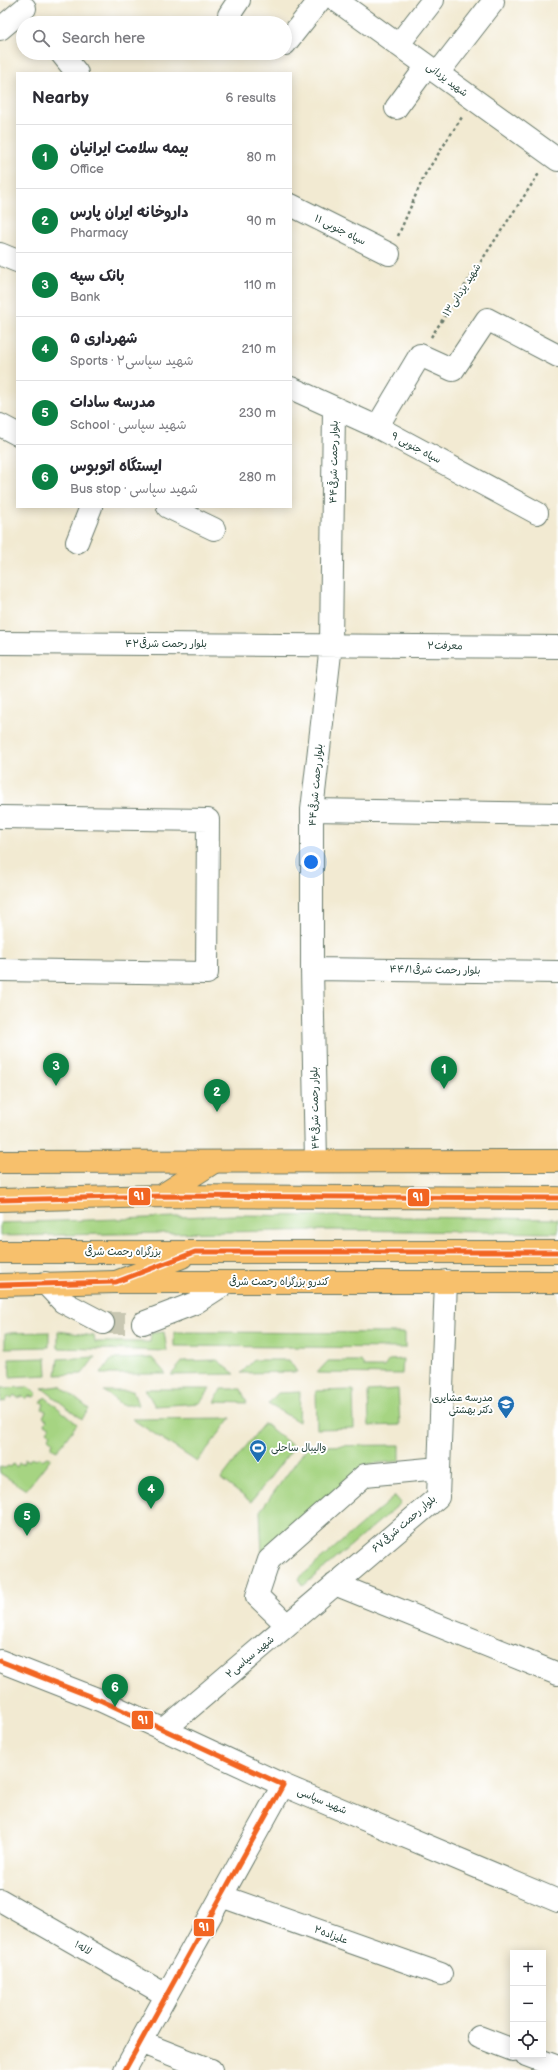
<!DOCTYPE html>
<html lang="en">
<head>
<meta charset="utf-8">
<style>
  :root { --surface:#fff; --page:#f2f2f3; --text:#2b2b33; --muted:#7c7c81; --line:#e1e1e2; --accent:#0b8043 }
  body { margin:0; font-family:"Balsamiq Sans","Playpen Sans Arabic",sans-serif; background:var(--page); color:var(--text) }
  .controls { position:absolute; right:12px; bottom:12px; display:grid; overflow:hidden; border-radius:0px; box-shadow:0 2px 10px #0003 }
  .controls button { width:36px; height:36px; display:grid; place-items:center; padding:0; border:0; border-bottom:1px solid var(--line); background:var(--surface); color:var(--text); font:20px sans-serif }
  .you { position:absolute; left:311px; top:862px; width:14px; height:14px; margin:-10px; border:3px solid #fff; border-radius:50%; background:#1a73e8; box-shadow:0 0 0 6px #1a73e833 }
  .badge { display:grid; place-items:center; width:26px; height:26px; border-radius:50%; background:var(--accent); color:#fff; font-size:13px; font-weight:700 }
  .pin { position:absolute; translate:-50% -33px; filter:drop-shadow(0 1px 2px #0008) }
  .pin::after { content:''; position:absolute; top:21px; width:14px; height:12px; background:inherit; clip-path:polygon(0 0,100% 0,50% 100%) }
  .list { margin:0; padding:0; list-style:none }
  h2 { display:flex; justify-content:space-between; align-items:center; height:52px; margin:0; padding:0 16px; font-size:17px }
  h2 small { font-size:13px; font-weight:400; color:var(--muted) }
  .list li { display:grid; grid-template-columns:26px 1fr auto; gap:12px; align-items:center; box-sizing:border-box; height:64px; padding:0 16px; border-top:1px solid var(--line) }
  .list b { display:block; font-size:15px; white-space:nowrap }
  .list p { margin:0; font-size:13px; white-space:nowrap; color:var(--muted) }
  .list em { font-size:13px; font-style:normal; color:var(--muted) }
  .icon { flex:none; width:22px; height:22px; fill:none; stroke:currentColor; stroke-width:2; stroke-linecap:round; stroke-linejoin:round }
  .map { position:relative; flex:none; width:558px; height:2070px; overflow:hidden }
  .search { position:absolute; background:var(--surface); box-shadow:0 2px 10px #0003; left:16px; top:16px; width:276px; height:44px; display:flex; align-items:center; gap:10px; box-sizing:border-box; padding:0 14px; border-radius:22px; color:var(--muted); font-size:15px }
  .panel { position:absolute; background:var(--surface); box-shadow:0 2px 10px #0003; left:16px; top:72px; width:276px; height:436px; border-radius:0px }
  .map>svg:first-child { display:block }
</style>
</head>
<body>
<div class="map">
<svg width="558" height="2070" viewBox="0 0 558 2070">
  <rect width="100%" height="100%" fill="#fff"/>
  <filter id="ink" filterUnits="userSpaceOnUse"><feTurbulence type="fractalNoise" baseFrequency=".025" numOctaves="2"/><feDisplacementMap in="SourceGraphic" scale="8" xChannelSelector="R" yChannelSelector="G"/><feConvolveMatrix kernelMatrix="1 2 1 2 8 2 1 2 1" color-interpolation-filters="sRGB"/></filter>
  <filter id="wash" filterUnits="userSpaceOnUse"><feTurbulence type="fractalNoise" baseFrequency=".012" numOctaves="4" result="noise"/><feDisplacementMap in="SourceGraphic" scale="16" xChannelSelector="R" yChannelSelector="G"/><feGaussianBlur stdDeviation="0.9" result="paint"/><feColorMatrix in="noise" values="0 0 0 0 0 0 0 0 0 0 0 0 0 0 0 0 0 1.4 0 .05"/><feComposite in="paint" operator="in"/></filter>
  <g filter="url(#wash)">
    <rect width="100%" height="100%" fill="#f2ead2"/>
    <!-- green -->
    <path fill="#a6d482" stroke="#62885b" d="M237 1215 558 1219V1233L333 1230 0 1236V1223Z
      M58 1331 94 1336 95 1342H150L151 1333 164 1332 167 1351 58 1348Z
      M49 1332V1347L5 1348V1333Z
      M174 1332 405 1333V1348L174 1346Z
      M95 1357 82 1374 56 1375 58 1359Z
      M46 1358 47 1375 10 1377 9 1359Z
      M152 1358 166 1374H100L112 1359Z
      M403 1359 402 1374 317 1373 328 1361H361L364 1367H384L389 1360Z
      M217 1360 235 1374 171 1375 183 1361Z
      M254 1360H289L297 1372 241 1373Z
      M60 1386 89 1409 82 1419 42 1388Z
      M28 1387 37 1394 34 1397 29 1396 26 1399 23 1396 18 1398 14 1395 12 1398 9 1397 5 1402 2 1401 0 1403 1 1388Z
      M145 1389H210L200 1403 155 1406Z
      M221 1389H241L247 1403 215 1402Z
      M398 1389 400 1425 369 1426 368 1391Z
      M353 1390 354 1428 317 1429 316 1391Z
      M104 1391H133L138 1405H122Z
      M300 1392 299 1422 268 1404 278 1393Z
      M45 1397 77 1424 57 1451 51 1448 53 1442 48 1438 51 1434 47 1431 50 1427 45 1424 47 1420 43 1417 46 1411 42 1409 44 1404 41 1402Z
      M231 1418 197 1462 132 1419Z
      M264 1423 294 1447 251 1502 221 1479Z
      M400 1445V1461L369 1464 262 1554 260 1511 308 1446Z
      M47 1457 51 1458 26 1490 0 1473V1467L5 1468 8 1466 11 1467 13 1464 17 1467 19 1463 23 1464 25 1459 29 1461 31 1458 35 1460 39 1458 42 1460Z
      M395 1496 401 1503 303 1586 298 1579Z"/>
  </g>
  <g filter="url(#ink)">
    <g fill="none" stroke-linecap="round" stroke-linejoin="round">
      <!-- minor-tunnel -->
      <path stroke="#c8c7b2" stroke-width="22" stroke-dasharray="22 11" stroke-linecap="butt" d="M103 1323H143"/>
      <!-- minor casing -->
      <g stroke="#697a6b" stroke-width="24">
        <path id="minor" d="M336 0 558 160
          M229 15 239 0
          M0 29 25 8
          M285 44 320 0
          M398 45 433 0
          M61 53 77 73
          M438 73 493 2
          M396 108 427 66
          M291 205 389 254
          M0 254 17 261
          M291 388 377 427 537 513
          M0 425 17 434
          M377 427 420 355 453 370 487 319 558 356
          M168 507 214 529
          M77 542 91 507
          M0 643 558 647
          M312 810 558 814
          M0 817 208 820 207 973 0 970
          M312 969 558 972
          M316 1161 312 969V810L331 645 334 409
          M45 1283 63 1302 103 1323
          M143 1323 195 1303 226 1283
          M335 1584 558 1674
          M287 1625 257 1596 269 1560 365 1475 439 1468
          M0 1661 102 1701 283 1785 558 1901
          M165 1729 438 1497 446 1281
          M221 1896 441 1974
          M0 1900 166 1995
          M479 2037 513 2050
          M140 2042 211 2070
          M526 2055 558 2067
          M125 2070 283 1785"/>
      </g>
      <!-- major casing -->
      <g stroke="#697a6b" stroke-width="24">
        <path id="major" d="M0 1162 558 1161
          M0 1285 116 1282H558"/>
      </g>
      <!-- highway casing -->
      <g stroke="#697a6b" stroke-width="24">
        <path id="highway" d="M161 1196 214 1162
          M0 1200 161 1196 558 1198
          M0 1252H558
          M116 1282 182 1257"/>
      </g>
      <!-- path -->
      <path stroke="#697a6b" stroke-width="2.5" stroke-dasharray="3 3" stroke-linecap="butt" d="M398 236 424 176 462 117
        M431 337 540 172"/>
      <!-- minor -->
      <use href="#minor" stroke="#fff" stroke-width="22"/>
      <!-- major -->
      <use href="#major" stroke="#f7c06c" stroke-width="22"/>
      <!-- highway -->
      <use href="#highway" stroke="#f7c06c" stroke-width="22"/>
      <!-- bus-1 casing -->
      <g stroke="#fff" stroke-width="8">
        <path id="bus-1" d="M0 1200 161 1196 558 1198
          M0 1285 116 1282 195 1252H558
          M0 1661 102 1701 283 1785
          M125 2070 283 1785"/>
      </g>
      <!-- bus-1 -->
      <use href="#bus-1" stroke="#f26522" stroke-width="5"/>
    </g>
  </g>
  <!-- icons -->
  <defs>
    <g id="school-pin" transform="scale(0.9)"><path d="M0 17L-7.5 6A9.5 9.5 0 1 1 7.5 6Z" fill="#1f6fb2" stroke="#fff"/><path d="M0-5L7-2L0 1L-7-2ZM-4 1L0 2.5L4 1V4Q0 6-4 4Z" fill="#fff"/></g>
    <g id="stadium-pin" transform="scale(0.9)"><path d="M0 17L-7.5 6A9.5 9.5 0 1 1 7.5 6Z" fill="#1f6fb2" stroke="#fff"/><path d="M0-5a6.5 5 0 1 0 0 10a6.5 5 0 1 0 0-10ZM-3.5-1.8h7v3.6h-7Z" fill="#fff"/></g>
  </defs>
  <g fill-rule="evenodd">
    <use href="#school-pin" x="506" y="1404"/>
    <use href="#stadium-pin" x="258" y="1448"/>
  </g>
  <g text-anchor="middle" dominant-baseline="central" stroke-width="4" stroke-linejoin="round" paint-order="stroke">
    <!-- street labels -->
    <g font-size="10" fill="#1f3d34" stroke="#fff">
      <text transform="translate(447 80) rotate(37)">شهید یزدانی</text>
      <text transform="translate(340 230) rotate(26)">۱۱ سپاه جنوبی</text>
      <text transform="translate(462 290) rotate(-57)">شهید یزدانی۱۳</text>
      <text transform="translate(416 448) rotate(28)">۹ سپاه جنوبی</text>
      <text transform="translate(334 462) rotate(-89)">۴۴بلوار رحمت شرقی</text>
      <text x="166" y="644">بلوار رحمت شرقی۴۲</text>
      <text transform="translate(445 646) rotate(1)">معرفت۲</text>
      <text transform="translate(316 785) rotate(-85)">۴۴بلوار رحمت شرقی</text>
      <text transform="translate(435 970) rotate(1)">بلوار رحمت شرقی۴۴/۱</text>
      <text transform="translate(315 1108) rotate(-91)">۴۴بلوار رحمت شرقی</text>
      <text x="123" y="1252">بزرگراه رحمت شرقی</text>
      <text x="279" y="1282">کندرو بزرگراه رحمت شرقی</text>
      <text transform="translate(404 1524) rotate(-41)">بلوار رحمت شرقی۶۷</text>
      <text transform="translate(250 1657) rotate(-40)">شهید سپاسی۲</text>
      <text transform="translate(322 1801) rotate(23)">شهید سپاسی</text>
      <text transform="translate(331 1935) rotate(20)">علیزاده۲</text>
      <text transform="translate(83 1948) rotate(30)">۱لاله</text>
    </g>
    <!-- poi labels -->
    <g font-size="10" fill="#1f3d34" stroke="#fff" text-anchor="end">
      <text x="493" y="1398">مدرسه عشایری<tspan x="493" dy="12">دکتر بهشتی</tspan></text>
      <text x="271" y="1448" text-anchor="start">والیبال ساحلی</text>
    </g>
  </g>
  <g stroke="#fff" stroke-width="1.5">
    <rect x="128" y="1187" width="23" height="19" rx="4" fill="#f26522"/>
    <rect x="407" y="1188" width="23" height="19" rx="4" fill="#f26522"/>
    <rect x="131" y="1710" width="23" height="20" rx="4" fill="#f26522"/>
    <rect x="193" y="1918" width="22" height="19" rx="4" fill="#f26522"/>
  </g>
  <g font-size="11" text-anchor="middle" font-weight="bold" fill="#fff">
    <text x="139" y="1200">۹۱</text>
    <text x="418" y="1201">۹۱</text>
    <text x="143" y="1724">۹۱</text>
    <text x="204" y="1931">۹۱</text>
  </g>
</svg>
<div class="controls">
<button>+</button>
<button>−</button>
<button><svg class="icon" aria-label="locate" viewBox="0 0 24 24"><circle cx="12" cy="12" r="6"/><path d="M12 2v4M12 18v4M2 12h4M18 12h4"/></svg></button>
</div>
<div class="you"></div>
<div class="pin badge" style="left:444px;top:1089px">1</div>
<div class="pin badge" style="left:217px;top:1112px">2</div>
<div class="pin badge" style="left:56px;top:1086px">3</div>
<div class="pin badge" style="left:151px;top:1509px">4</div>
<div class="pin badge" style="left:27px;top:1536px">5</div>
<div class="pin badge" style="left:115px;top:1707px">6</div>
<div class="search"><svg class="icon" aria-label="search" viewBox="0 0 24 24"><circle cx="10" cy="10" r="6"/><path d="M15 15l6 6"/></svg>Search here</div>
<section class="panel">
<h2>Nearby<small>6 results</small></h2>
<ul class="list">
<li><span class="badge">1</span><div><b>بیمه سلامت ایرانیان</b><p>Office</p></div><em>80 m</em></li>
<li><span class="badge">2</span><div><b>داروخانه ایران پارس</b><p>Pharmacy</p></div><em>90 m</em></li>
<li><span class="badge">3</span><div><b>بانک سپه</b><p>Bank</p></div><em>110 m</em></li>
<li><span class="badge">4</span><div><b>شهرداری ۵</b><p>Sports · شهید سپاسی۲</p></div><em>210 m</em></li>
<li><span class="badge">5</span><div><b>مدرسه سادات</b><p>School · شهید سپاسی</p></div><em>230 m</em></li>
<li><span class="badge">6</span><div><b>ایستگاه اتوبوس</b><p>Bus stop · شهید سپاسی</p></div><em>280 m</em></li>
</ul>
</section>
</div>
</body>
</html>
